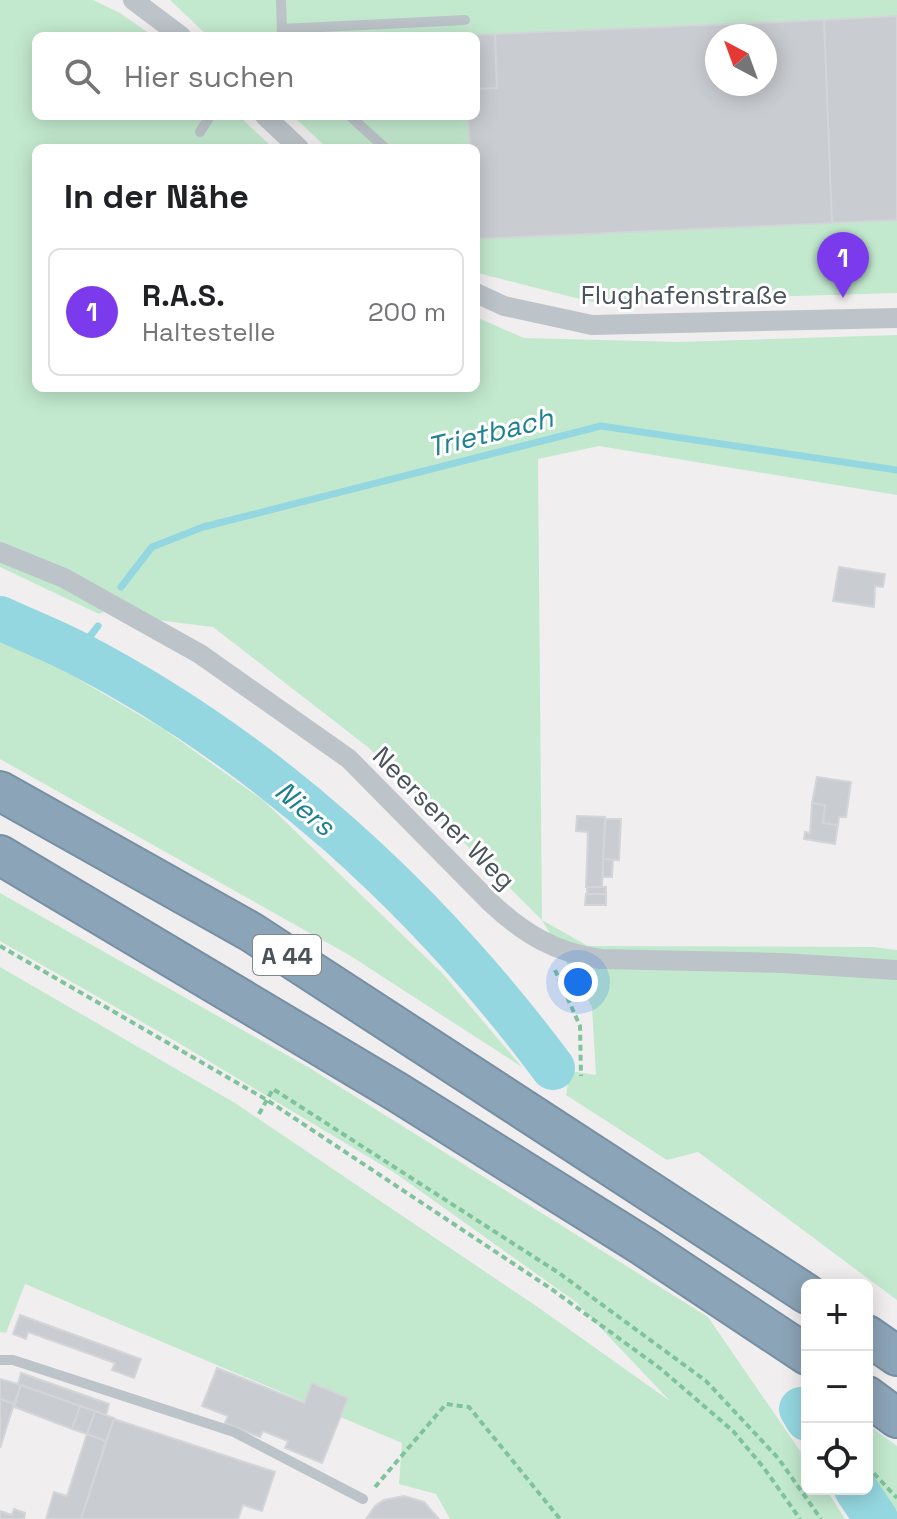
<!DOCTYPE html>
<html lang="de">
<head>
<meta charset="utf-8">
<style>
  :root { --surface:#fff; --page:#f6f6f6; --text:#202124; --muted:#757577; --line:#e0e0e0; --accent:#7c3aed }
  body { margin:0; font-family:"Space Grotesk",sans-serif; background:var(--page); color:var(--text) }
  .controls { position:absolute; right:24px; bottom:24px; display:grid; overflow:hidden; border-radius:12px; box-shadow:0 4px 20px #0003 }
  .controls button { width:72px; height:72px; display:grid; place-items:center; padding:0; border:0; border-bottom:2px solid var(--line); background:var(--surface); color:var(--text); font:40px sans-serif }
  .compass { position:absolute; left:705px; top:24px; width:72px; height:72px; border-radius:50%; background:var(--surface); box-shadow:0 4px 20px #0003; rotate:319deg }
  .you { position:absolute; left:578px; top:982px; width:28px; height:28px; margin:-20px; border:6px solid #fff; border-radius:50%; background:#1a73e8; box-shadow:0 0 0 12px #1a73e833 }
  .badge { display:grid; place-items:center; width:52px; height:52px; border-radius:50%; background:var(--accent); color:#fff; font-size:26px; font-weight:700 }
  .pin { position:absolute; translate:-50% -66px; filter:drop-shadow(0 2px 4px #0008) }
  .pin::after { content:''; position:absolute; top:42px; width:28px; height:24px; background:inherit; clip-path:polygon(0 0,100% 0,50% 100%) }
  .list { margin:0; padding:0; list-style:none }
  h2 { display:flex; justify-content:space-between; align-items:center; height:104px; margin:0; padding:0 32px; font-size:34px }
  h2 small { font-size:26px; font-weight:400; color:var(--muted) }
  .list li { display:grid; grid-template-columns:52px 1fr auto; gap:24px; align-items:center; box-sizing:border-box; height:128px; margin:0 16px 16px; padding:0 16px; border:2px solid var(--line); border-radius:12px }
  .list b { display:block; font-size:30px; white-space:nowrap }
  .list p { margin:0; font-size:26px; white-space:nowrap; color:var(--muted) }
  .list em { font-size:26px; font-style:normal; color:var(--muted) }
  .icon { flex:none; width:44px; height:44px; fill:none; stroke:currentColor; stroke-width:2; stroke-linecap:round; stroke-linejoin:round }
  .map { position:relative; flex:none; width:897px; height:1519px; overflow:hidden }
  .search { position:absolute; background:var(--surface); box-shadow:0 4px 20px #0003; left:32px; top:32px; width:448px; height:88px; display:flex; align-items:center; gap:20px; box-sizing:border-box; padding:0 28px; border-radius:12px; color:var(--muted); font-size:30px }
  .panel { position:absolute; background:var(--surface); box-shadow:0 4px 20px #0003; left:32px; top:144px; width:448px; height:248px; border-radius:12px }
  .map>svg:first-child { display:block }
</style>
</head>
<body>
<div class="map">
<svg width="897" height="1519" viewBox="0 0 897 1519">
  <rect width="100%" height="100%" fill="#f1eeef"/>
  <!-- green -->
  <path fill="#c2e9ce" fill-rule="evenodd" d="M0 0H93L120 13 153 36H36V116H239L273 148H36V388H476V317L524 338 679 342 897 335V495L599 446 538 459 542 920 588 946 873 947 897 950V1300L698 1152 667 1160 566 1095 570 1071 596 1075 592 1007 542 920 369 748 213 627 149 619 123 603 99 614 0 567Z
    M170 0H897V293L592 302 478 273 476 271V148H327L293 116H476V36H208ZM717 36H765V84H717Z
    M0 639 58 667 165 730 264 801 442 973 522 1067 349 955 0 759Z
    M0 893 308 1067 708 1317 807 1461V1489H826L845 1519H450L436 1494 399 1484 402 1443 25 1284 6 1333 0 1332V967L235 1103 542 1310 670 1401 576 1302 395 1173 177 1042 0 941Z
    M867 1424 897 1446V1519L867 1473Z"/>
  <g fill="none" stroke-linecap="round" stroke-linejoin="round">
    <!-- stream -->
    <path stroke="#95d7e0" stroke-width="7" d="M121 587 152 547 203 527 601 426 897 470
      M77 653 98 626"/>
    <!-- river -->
    <path stroke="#95d7e0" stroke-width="44" d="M0 618C26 630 52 640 77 653 266 751 427 899 553 1068
      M801 1409 807 1419
      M856 1489 876 1519"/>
  </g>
  <!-- building -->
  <path fill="#c9ccd0" stroke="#d3d5d9" stroke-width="2" fill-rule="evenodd" d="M897 16V220L832 223 824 20Z
    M824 20 832 223 476 239V148H470L468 116H476V89L497 88 495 34ZM717 36H765V84H717Z
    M495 34 497 88 476 89V36H447Z
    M839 567 885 574 883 587 875 586 874 607 833 601Z
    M817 777 851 782 846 817H839L838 825 823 823 825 805 812 803Z
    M812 803 825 805 823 823 838 825 835 844 804 839 805 832 810 833Z
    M577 816 605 817 602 887H586L588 832 576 831Z
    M606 819H621L619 860 603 859Z
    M603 859 613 860 612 877H603Z
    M587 887H606V894H587Z
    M586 894H606V905H585Z
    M20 1315 141 1359 134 1378 112 1370 115 1363 28 1332 26 1339 13 1334Z
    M217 1368 304 1403 312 1383 348 1398 322 1463 285 1448 288 1441 263 1431 260 1437 225 1423 228 1416 202 1406Z
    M21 1373 109 1404 106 1415 18 1384Z
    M0 1379 21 1385 14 1404 0 1399Z
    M21 1385 80 1406 72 1429 14 1407Z
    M0 1399 14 1404 0 1448Z
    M80 1406 95 1411 87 1434 72 1429Z
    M95 1411 114 1418 106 1441 87 1434Z
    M114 1419 275 1472 262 1511 243 1505 238 1519H81Z
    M87 1434 106 1441 81 1519H46L54 1492 67 1496Z
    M404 1496 424 1502 439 1519H366L375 1506 384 1500Z
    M14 1509 25 1513 24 1519H0V1511L12 1515Z"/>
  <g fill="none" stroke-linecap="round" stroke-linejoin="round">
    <!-- highway casing -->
    <g stroke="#778fa3" stroke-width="42">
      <path id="highway" d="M0 791 251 932 807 1294
        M0 855 397 1092 643 1246 807 1355
        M867 1335 897 1356
        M867 1396 897 1418"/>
    </g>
    <!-- path -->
    <path stroke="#7fc39c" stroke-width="4" stroke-dasharray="6 4" stroke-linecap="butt" d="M0 946 267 1100 550 1288 661 1369 733 1431 764 1468 800 1519
      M555 970 580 1026 581 1076
      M259 1114 273 1089 559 1273 706 1381 778 1458 821 1519
      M867 1466 897 1498
      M375 1487 446 1404 469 1407 560 1519"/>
    <!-- lane -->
    <path stroke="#bcc4c9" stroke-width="10" d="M281 0 282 34
      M282 29 465 20
      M350 116 385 148
      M200 132 210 116
      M0 1360H13L234 1432 363 1499"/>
    <!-- street -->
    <path stroke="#bcc4c9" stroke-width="20" d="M133 0 181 36
      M265 116 299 148
      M476 293 504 306 592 325 897 318
      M0 552 64 578 200 654 349 759 491 903C524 934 556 953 601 959L782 963 897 970"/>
    <!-- highway -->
    <use href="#highway" stroke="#8ca4b7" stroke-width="38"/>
  </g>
  <g text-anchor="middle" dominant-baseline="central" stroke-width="6" stroke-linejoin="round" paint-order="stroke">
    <!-- shield labels -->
    <rect fill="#fff" stroke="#80878b" stroke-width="2" x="253" y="935" width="68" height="40" rx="6"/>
    <g font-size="24" font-weight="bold" fill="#495359">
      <text x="287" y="955">A 44</text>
    </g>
    <!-- street labels -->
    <g font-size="26" fill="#495359" stroke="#fff">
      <text x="684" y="295">Flughafenstraße</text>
      <text transform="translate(444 818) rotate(45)">Neersener Weg</text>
    </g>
    <!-- water labels -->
    <g font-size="28" font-style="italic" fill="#1d8190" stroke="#fff">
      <text transform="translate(490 432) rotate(-14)">Trietbach</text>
      <text transform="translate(305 808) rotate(40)">Niers</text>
    </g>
  </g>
</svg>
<div class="controls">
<button>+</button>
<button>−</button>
<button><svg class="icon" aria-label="locate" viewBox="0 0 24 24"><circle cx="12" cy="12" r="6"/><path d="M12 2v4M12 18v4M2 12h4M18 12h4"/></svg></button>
</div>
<svg class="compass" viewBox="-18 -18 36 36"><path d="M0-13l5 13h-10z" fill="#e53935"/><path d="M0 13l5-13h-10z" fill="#757577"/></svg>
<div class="you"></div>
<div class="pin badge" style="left:843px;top:298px">1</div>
<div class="search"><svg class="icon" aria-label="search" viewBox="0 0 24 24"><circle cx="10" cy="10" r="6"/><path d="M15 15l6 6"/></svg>Hier suchen</div>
<section class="panel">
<h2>In der Nähe<small></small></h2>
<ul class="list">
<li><span class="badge">1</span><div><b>R.A.S.</b><p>Haltestelle</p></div><em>200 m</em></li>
</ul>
</section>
</div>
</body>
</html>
